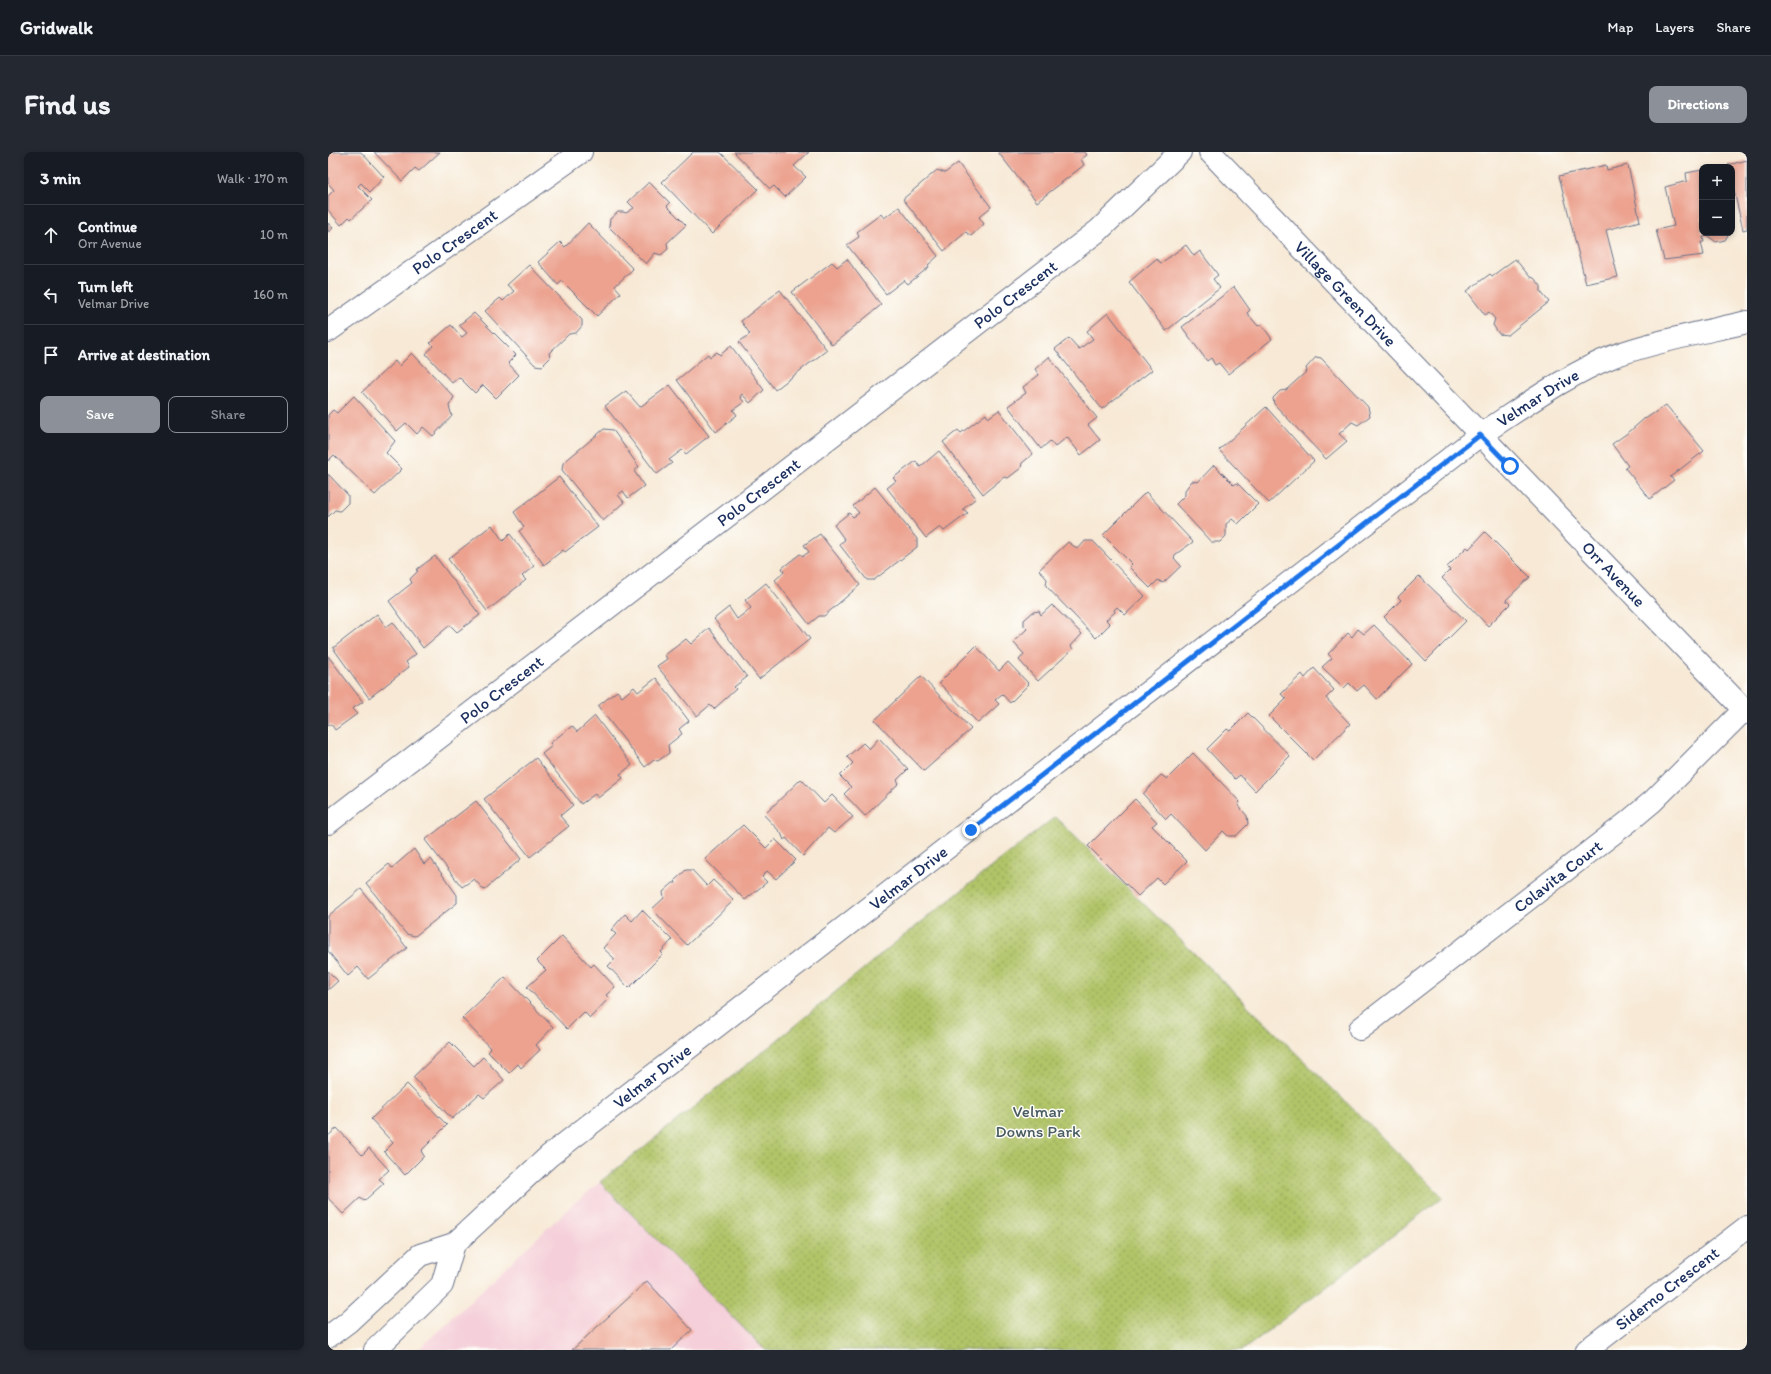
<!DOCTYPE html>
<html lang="en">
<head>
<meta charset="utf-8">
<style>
  :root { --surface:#171b24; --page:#242831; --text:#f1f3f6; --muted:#9ea1a6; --line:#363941; --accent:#8c9099 }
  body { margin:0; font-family:Itim,sans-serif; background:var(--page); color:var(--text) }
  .controls { position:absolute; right:12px; top:12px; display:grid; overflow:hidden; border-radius:8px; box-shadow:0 2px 6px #0003 }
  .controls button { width:36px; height:36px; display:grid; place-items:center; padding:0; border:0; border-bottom:1px solid var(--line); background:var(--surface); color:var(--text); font:20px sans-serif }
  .stop { position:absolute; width:12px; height:12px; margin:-9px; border:3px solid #1a73e8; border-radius:50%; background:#fff }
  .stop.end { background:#1a73e8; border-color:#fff; box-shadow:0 1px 4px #0008 }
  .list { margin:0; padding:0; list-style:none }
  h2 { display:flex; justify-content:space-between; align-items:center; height:52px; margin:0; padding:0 16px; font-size:17px }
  h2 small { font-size:13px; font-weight:400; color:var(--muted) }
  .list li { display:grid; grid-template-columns:26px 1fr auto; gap:12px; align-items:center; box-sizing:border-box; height:60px; padding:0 16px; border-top:1px solid var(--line) }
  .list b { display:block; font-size:15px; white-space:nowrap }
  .list p { margin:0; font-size:13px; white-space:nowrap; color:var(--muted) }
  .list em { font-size:13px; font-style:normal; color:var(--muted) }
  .actions { display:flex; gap:8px; padding:12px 16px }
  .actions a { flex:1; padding:9px 0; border:1px solid var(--accent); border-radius:8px; text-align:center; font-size:14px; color:var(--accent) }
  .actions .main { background:var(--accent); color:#fff }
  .icon { flex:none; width:22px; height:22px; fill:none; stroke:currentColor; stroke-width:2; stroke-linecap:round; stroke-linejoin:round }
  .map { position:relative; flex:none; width:1419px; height:1198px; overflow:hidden; border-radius:8px }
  header { display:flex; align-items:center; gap:24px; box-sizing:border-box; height:56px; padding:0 20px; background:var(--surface); border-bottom:1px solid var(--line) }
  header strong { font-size:19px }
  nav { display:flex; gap:22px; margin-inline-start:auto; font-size:14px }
  .intro { display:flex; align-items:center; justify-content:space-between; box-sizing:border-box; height:96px; padding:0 24px }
  h1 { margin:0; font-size:28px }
  .button { padding:10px 18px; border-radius:8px; background:var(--accent); color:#fff; font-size:14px; font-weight:700 }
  main { display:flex; gap:24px; padding:0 24px }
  aside { flex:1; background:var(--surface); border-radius:8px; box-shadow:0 2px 6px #0003 }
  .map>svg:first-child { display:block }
</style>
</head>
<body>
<header>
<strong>Gridwalk</strong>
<nav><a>Map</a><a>Layers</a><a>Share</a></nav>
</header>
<div class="intro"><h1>Find us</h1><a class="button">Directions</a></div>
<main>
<aside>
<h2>3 min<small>Walk · 170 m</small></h2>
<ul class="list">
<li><svg class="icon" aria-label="ahead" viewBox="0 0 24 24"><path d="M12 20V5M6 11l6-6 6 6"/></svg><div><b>Continue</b><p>Orr Avenue</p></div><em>10 m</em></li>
<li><svg class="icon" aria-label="left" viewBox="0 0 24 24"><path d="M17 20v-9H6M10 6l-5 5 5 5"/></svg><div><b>Turn left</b><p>Velmar Drive</p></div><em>160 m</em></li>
<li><svg class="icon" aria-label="arrive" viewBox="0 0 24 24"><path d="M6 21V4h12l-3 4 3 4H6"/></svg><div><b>Arrive at destination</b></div></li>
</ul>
<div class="actions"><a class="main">Save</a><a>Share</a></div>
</aside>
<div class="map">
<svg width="1419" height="1198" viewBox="0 0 1419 1198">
  <defs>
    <pattern id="park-dots" width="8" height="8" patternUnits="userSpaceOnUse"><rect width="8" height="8" fill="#b1c467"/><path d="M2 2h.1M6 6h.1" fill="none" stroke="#8fa058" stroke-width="1.8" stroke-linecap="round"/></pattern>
  </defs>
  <rect width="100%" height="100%" fill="#fdfcf7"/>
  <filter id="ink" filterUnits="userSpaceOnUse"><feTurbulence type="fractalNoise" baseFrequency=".025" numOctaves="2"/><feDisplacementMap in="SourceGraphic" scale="8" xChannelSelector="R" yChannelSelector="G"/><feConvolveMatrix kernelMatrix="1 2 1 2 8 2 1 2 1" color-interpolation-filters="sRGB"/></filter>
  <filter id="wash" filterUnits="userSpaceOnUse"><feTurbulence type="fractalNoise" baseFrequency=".012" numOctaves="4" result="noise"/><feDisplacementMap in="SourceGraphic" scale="16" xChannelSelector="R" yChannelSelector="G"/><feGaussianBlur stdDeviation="0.9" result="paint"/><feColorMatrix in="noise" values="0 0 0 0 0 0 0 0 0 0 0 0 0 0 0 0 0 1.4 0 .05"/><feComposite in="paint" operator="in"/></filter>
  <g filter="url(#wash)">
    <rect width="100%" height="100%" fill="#f7e9d5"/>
    <!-- built -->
    <path fill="#f5cfd9" d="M272 1030 437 1198H90L243 1054Z"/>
    <!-- park -->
    <path fill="url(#park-dots)" stroke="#667a62" d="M727 665 1115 1045 915 1198H437L272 1030 442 894 568 790Z"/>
    <g id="blocks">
      <!-- building -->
      <path fill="#eca28f" d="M0 0H33L56 25 42 40 33 31 30 34 44 48 23 67 21 65 13 73 0 58V44L6 38 0 31Z
        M46 0H112L91 19 87 16 74 29Z
        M365 0H392L430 37 384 82 334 30Z
        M406 0H481L466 14 478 25 457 45 446 34 442 37Z
        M670 0H757L759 3 753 7 756 13 709 50Z
        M1419 8V77L1415 78 1404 30V15H1401L1400 13Z
        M630 11 663 55 651 65 656 72 643 84 638 80 616 99 575 47 609 18 617 21Z
        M1278 13 1279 18 1300 13 1312 69 1278 78 1290 125 1258 132 1231 24Z
        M1374 18V81H1401L1397 88 1388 90 1380 84 1375 85 1376 90H1373L1376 103 1336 108 1328 78 1346 74 1337 35 1359 29 1358 21Z
        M321 30 342 51 339 54 358 73 339 91 340 97 333 103 327 101 318 112 281 75 282 67 290 60H295L298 61 306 56 300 50Z
        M571 55 610 104 600 113 601 115 580 132 576 128 558 142 519 93 531 85 529 80 553 62 556 66Z
        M0 71 5 76 0 80Z
        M260 71 305 117 287 134 293 141 269 164 234 129 230 133 210 110 232 90 237 95Z
        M858 93 866 104 872 99 890 123 885 127 892 136 838 179 801 130 828 107 833 111Z
        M519 107 553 153 504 193 464 140 504 110 509 115Z
        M1187 107 1202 125 1206 126 1213 134V140L1221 150 1180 183 1171 182 1165 173 1167 167 1161 160 1157 163 1139 139 1162 122 1164 124Z
        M201 113 254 168V174L248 181 241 182 221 201 222 206 214 214 207 213 157 159 172 146 175 149 186 139 179 133Z
        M906 135 922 158 919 161 930 174 933 172 944 187 900 222 891 211 887 213 883 206 879 209 854 175Z
        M452 138 499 198 447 238 411 190 422 182 413 169Z
        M146 161 188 203 180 211 191 223 168 246 155 233 147 241 131 225 124 231 98 202 105 194 102 191 123 173 134 185 139 181 131 173Z
        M780 161 824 218 774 257 727 197 741 186 751 197 765 187 759 179Z
        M403 194 436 238 422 251 414 242 412 245 416 250 405 258 409 263 388 280 349 228 380 202 382 205 389 200 392 203Z
        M84 201 126 245 121 254 124 264 105 284 95 275 89 282 78 271 69 279 34 240 67 209 71 214Z
        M721 205 769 266 760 273 772 288 753 303 739 285 727 295 722 289 713 297 680 254 698 241 695 235 711 223 707 217Z
        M988 205 993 206 1040 255 1042 264 1030 273 1024 270 1011 282 1019 289 998 307 946 252 945 246 952 239 958 238 979 219 978 216Z
        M342 233 381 284 358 302 354 298 341 308 344 311 329 322 277 254 298 239 312 255Z
        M26 244 67 289 58 301 74 317 47 343 6 303 0 309V263L5 258 9 261Z
        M1338 253 1376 299 1342 325 1346 328 1322 347 1297 316 1300 314 1284 292 1301 280 1317 266V267Z
        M938 255 986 309 941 351 891 298Z
        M671 258 705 302 694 311 693 316 680 326 676 325 655 342 615 290 630 278 633 281 658 262 660 266Z
        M276 277 285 278 311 315 306 319 316 334 300 346 295 339 290 343 296 350 275 369 234 318 235 311Z
        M611 299 648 346 635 357 640 361 616 379 612 375 598 386 559 336 568 329 565 326 588 309 592 315Z
        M886 313 906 333 909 331 930 352 910 372 904 367 898 372V384L892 390H883L848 352 857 343V338L864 329 870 330Z
        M0 322 20 343V351L12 359 7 358 0 365Z
        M231 325 270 375 237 400 235 398 216 413 191 379 196 375 186 360Z
        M547 335 589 387V395L546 428H539L511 392 517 388 506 373 521 361 525 365 531 361 525 354Z
        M818 340 865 390 848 402 846 406 853 414 835 431 830 428 822 436 801 415 804 412 775 383Z
        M164 373 175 389 182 382 206 414 194 424 198 428 159 459 120 407Z
        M1157 380 1202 425 1178 448 1182 452 1160 474 1114 426 1122 418 1119 415 1139 395 1141 397Z
        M492 382 532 433 496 464H491L481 472 447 428 456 420 454 416 472 402 475 404 481 400 476 393Z
        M757 389H765L817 444 797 463 789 455 786 458 787 460 778 468 782 472 768 486 718 434 719 427 711 418 740 390 750 397Z
        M107 404 152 463 129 480 122 473 95 496 61 449 84 431 82 427 90 419 88 418Z
        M1091 424 1138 469 1098 509 1056 465 1073 448 1070 445Z
        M438 431 482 487 431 527 386 467 401 455 409 467 423 456 417 448Z
        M724 453 754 482 743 494 745 497 710 529 691 508 696 502 685 490 699 477 696 474V468L705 460 711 459 713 463Z
        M49 462 58 475 65 470 88 502 78 510 81 515 41 546 5 496Z
        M1046 473 1084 512 1049 547 1036 533 1029 539 1021 531 1016 536 994 515 1004 506 1000 502 1020 481 1024 485 1030 477 1036 482Z
        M381 476 419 525 406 535 408 537 386 557 382 553 369 564 329 514 339 507 337 503 358 487 363 492Z
        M648 494 671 519 680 510 701 532 682 551 674 542 667 548 671 552 650 571 611 531Z
        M0 504 35 550 24 557 29 562 7 578 3 572 0 574Z
        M986 516 1006 538 998 546 1022 572 985 608 941 564 958 547 953 542 974 522 977 526Z
        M593 524 643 577 596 619 547 568Z
        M328 526 361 569 351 577 354 582 340 593 341 601 330 609 326 608 317 615 270 554 289 539 294 545 306 535 310 540Z
        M920 561 962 604 927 639 912 623 907 627 879 597 899 577 902 579Z
        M267 564 304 613 292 622 295 626 270 646 267 642 253 652 214 602 224 594 222 591 244 574 249 580Z
        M551 586 580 617 569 628 571 631 537 664 516 642 523 635 512 624 525 611 519 605 535 591 541 597Z
        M865 601 912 650 910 653 919 664 920 672 908 684H900L895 679 877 698 843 662 838 667 815 642 833 623 839 627Z
        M208 606 245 653 232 664 241 674 202 705 156 647Z
        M473 627 496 651 504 643 525 665 506 681 500 676 475 704 458 686 456 688 453 681 436 663Z
        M807 647 829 670 824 674 859 709 835 732 829 726 810 744 760 694Z
        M148 649 193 707 156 738 146 727 134 735 97 688Z
        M415 673 438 696 447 687 468 708 448 727 439 719 434 725 439 730 417 748 377 707Z
        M86 697 96 712 103 707 129 743V751L87 784 78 782 38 731 61 712 64 716Z
        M358 718H364L379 734 385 728 406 748 359 793 324 757 336 746 335 740 345 731H348L347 728Z
        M33 737 79 796 40 827 30 815 20 824 0 799V764Z
        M314 758 344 788 333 800 335 802 301 836 280 814 287 807 275 796 288 782 283 778 297 762 304 769Z
        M234 784 263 815 266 812 287 835 278 843 281 846 262 866 256 860 239 877 199 835 218 818 209 809Z
        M0 819 10 829 0 838Z
        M177 825 225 875 208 893 212 898 193 916 190 912 181 921 160 900 163 897 134 866Z
        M122 890 146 914 155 905 176 928 156 946 151 942 124 967 85 925Z
        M79 932 119 973 93 999 96 1004 77 1023 56 1000 65 991 43 967Z
        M9 976 34 1003 41 996 61 1018 51 1027 56 1031 36 1049 32 1046 15 1062 0 1046V984Z
        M319 1129 364 1178 343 1198H244Z"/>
    </g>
  </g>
  <g filter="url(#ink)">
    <use href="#blocks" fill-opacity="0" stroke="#687088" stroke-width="1"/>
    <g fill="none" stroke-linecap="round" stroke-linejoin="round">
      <!-- street casing -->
      <g stroke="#687088" stroke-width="24">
        <g id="street">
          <path id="s1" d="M882 0 1419 561"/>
          <path id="s2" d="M0 179 253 0"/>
          <path id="s3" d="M0 671 771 78 852 0"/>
          <path id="s4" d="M1032 877 1300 670 1325 649 1416 558"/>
          <path id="s5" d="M0 1185 20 1170 92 1103 126 1092 221 1004 1152 283C1195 255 1238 223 1286 204 1327 189 1377 180 1419 170"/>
          <path d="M47 1198 114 1133 126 1092"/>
          <path id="s6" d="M1259 1198 1419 1075"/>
        </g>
      </g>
      <!-- street -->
      <use href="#street" stroke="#fff" stroke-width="22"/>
    </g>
  </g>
  <g fill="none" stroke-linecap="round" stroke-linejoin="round" filter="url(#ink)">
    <!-- route -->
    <path stroke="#1a73e8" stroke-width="5" d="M643 678 1152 283 1182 314"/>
  </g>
  <g text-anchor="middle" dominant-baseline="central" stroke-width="3" stroke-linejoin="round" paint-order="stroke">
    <!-- street labels -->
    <g font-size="17" fill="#1b2f5e" stroke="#fdfcf7">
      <text stroke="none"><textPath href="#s2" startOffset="155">Polo Crescent</textPath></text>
      <text stroke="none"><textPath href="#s1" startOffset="196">Village Green Drive</textPath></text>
      <text stroke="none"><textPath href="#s3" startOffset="867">Polo Crescent</textPath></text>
      <text stroke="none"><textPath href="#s5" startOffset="1535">Velmar Drive</textPath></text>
      <text stroke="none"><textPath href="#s3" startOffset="543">Polo Crescent</textPath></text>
      <text stroke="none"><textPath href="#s1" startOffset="584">Orr Avenue</textPath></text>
      <text stroke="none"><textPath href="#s3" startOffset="219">Polo Crescent</textPath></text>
      <text stroke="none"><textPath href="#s4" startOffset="250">Colavita Court</textPath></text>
      <text stroke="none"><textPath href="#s5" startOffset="743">Velmar Drive</textPath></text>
      <text stroke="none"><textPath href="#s5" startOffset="419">Velmar Drive</textPath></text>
      <text stroke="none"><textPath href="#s6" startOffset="101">Siderno Crescent</textPath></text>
    </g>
    <!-- park labels -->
    <g font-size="17" fill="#485c61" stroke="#fdfcf7">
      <text x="710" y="959">Velmar<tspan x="710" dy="20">Downs Park</tspan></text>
    </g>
  </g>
</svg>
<div class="controls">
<button>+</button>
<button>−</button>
</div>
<div class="stop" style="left:1182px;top:314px"></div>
<div class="stop end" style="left:643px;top:678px"></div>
</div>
</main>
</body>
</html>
